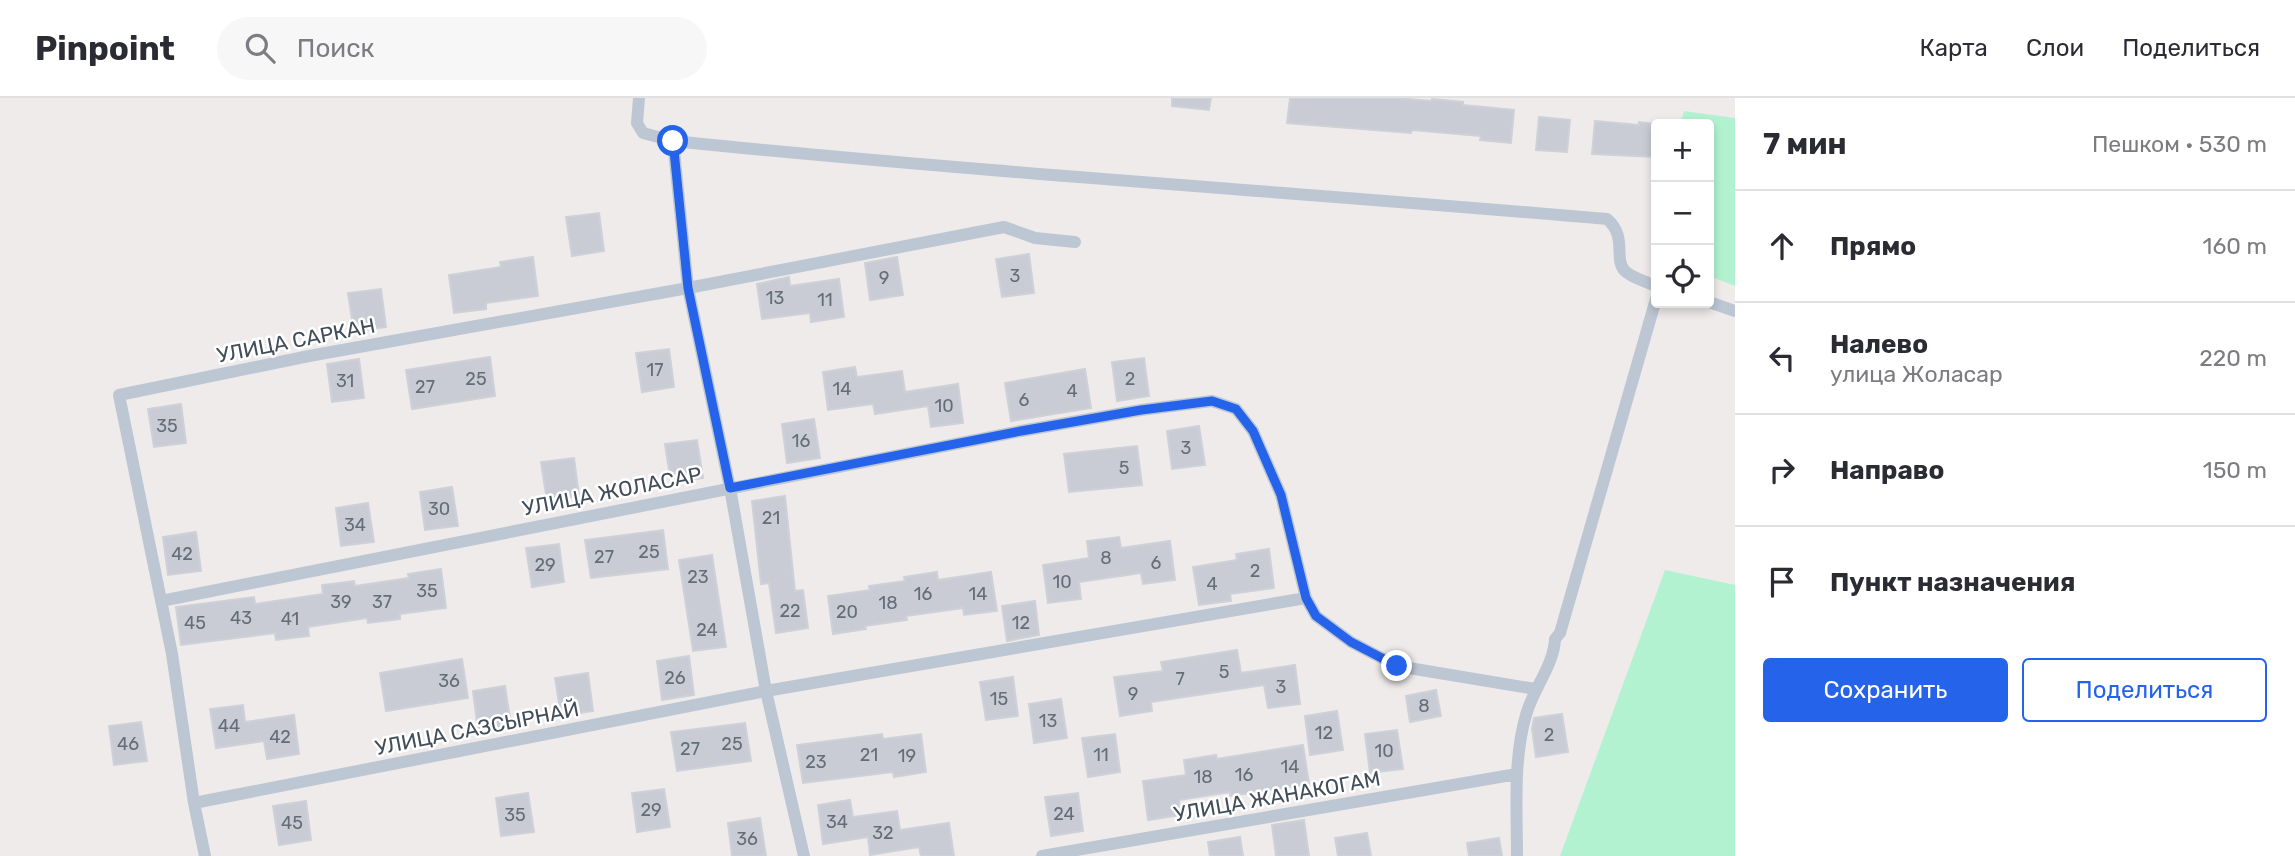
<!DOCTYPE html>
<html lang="ru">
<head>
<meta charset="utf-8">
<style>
  :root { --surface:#fff; --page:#f7f7f7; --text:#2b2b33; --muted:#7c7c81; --line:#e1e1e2; --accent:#2563eb }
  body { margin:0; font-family:Rubik,sans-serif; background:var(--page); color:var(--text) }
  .controls { position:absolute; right:21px; top:21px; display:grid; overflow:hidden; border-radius:7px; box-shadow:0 4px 10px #0003 }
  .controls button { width:63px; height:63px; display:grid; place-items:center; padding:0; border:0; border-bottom:2px solid var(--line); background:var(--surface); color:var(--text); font:35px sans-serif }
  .stop { position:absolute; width:21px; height:21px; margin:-16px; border:5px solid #2563eb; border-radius:50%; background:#fff }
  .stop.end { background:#2563eb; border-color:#fff; box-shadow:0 2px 7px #0008 }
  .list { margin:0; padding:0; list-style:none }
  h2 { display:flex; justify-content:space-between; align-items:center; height:91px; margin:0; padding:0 28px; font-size:30px }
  h2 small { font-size:23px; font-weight:400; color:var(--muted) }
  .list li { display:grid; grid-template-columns:46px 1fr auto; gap:21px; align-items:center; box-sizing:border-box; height:112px; padding:0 28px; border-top:2px solid var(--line) }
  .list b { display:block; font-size:26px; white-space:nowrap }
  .list p { margin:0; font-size:23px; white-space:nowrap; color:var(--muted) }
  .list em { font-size:23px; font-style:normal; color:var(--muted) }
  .actions { display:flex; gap:14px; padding:21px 28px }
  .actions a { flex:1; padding:16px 0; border:2px solid var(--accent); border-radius:7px; text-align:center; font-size:24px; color:var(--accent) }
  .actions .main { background:var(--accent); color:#fff }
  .icon { flex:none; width:38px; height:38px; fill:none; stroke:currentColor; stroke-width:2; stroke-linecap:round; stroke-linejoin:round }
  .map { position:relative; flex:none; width:1735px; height:758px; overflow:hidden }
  header { display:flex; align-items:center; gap:42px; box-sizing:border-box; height:98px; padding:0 35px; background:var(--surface); border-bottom:2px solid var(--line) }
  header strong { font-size:33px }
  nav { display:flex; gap:38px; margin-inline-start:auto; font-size:24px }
  .search { width:490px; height:63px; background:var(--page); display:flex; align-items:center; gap:18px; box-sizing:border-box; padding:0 24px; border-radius:38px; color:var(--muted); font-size:26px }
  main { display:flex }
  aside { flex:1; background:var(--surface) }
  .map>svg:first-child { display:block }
</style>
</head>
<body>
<header>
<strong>Pinpoint</strong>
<div class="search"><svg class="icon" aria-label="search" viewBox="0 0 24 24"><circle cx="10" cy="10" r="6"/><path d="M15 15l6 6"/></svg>Поиск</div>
<nav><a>Карта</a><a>Слои</a><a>Поделиться</a></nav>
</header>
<main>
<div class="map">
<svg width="1735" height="758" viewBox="0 0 1735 758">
  <rect width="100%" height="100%" fill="#efebeb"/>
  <!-- green -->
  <path fill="#b3f2d0" d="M1684 13 1735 20V188L1709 178V26H1680Z
    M1665 472 1735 487V758H1560Z"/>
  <!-- building -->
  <path fill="#c9ccd4" stroke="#ced1d8" stroke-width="2" d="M1172 0H1211L1209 12 1172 8Z
    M1290 0H1396L1432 3V1L1463 4V7L1514 12 1511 45 1480 42 1481 38 1412 32 1411 35 1287 25Z
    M1539 19 1570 22 1567 54 1536 52Z
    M1595 23 1639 27V24L1656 26V59L1592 56Z
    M599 115 604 153 572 158 566 119Z
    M1029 156 1034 195 1002 199 996 161Z
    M533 159 538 198 486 205V211L454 215 449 177 501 169 500 164Z
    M897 159 903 197 870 202 865 165Z
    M789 179 790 188 839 181 844 219 811 224 810 215 762 221 757 186Z
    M381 191 386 229 354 234 348 195Z
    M669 251 674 289 642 294 636 255Z
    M490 259 495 298 412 311 406 272Z
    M1144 260 1149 298 1117 303 1112 264Z
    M359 261 364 300 332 304 327 266Z
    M855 269 857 279 902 273 905 294 958 286 963 325 931 329 928 308 875 316 873 306 828 312 823 274Z
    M1085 271 1091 310 1011 323 1005 285Z
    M181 306 186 345 154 349 148 311Z
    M814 321 820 360 787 365 782 326Z
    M1199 328 1205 367 1172 371 1167 333Z
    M697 342 703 380 671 385 665 346Z
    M1137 348 1142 387 1069 394 1064 356Z
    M574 360 579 398 547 403 541 364Z
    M452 389 458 428 425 432 420 394Z
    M785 398 795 493 803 492 808 530 776 535 769 485 761 486 752 403Z
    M368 405 374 444 341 448 336 410Z
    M663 432 668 471 591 480 585 442Z
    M196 434 201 473 168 477 163 439Z
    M1119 439 1121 450 1170 443 1175 482 1143 486 1141 475 1079 484 1081 501 1048 505 1043 467 1089 460 1087 443Z
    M559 446 564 484 532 489 526 450Z
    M1269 451 1274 490 1230 496 1231 503 1199 507 1193 469 1237 462 1236 456Z
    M712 457 726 549 693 553 679 462Z
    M441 471 446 510 400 516V521L368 525 367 520 308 529 309 538 276 542 275 535 181 547 176 509 254 499 255 506 323 496 322 487 354 483 355 488 409 480 408 476Z
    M937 474 938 482 991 474 997 513 964 517 963 510 906 518 907 522 865 528 866 531 833 536 828 498 870 492 869 488 905 483 904 479Z
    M1035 503 1039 537 1007 543 1002 508Z
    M1237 552 1241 575 1295 567 1300 606 1268 610 1264 587 1151 604 1152 613 1120 618 1114 579 1163 573 1161 564Z
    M689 558 694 597 662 602 657 563Z
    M462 561 468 600 386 613 380 575Z
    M588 575 593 613 561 618 555 580Z
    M1013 579 1018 618 986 622 980 584Z
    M505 588 511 627 478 632 473 593Z
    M1436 592 1441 618 1410 624 1406 598Z
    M1061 601 1067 640 1034 645 1029 606Z
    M243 607 245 624 294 617 299 656 267 661 264 643 216 650 210 611Z
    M1337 613 1343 652 1310 657 1305 618Z
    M1562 616 1568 654 1536 659 1532 631 1534 620Z
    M141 624 147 663 114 667 109 628Z
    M745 625 751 663 677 673 671 634Z
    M1397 632 1403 671 1370 675 1365 636Z
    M882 636 883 641 921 636 926 674 894 679 893 674 803 685 797 647Z
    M1115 636 1120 674 1088 679 1082 640Z
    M1303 647 1309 686 1230 698V694L1179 702 1181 717 1148 722 1143 683 1186 677 1184 662 1216 657 1217 661Z
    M664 691 670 729 637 734 632 695Z
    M528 695 534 734 501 738 496 700Z
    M1078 695 1083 733 1051 738 1045 699Z
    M850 702 853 719 897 713 900 732 949 725 954 758H921L919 749 870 757 868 739 823 746 818 707Z
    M306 703 311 742 279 747 273 708Z
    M760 720 766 758H732L728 725Z
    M1304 722 1309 758H1276L1272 727Z
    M1367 735 1371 758H1338L1335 740Z
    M1240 739 1243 758H1210L1208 744Z
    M1499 740 1502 758H1469L1467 745Z"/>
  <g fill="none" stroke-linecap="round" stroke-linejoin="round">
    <!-- street -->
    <path stroke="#bdc7d3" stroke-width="12" d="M639 0 637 25 643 35 673 43
      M1709 204 1735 213
      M161 503 1021 333 1141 312 1212 303 1236 311 1253 333 1281 397 1306 500 1316 518 1351 544 1397 568 1535 591
      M194 705 766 593 1306 500
      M205 758 194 705 172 556 119 297 309 258 688 190 1004 129 1035 140 1075 144
      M804 758 766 593 730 390 688 190 673 43C984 75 1296 94 1607 121 1628 139 1613 161 1625 173 1632 180 1647 184 1656 188
      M1042 758 1517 676
      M1517 758C1517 711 1513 662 1526 617 1533 591 1554 567 1555 541L1560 535 1656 201"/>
  </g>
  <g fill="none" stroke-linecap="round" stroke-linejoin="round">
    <!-- route -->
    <path stroke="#2563eb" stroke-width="9" d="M673 43 688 190 730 390 1021 333 1141 312 1212 303 1236 311 1253 333 1281 397 1306 500 1316 518 1351 544 1397 568"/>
  </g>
  <g text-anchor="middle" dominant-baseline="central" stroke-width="5" stroke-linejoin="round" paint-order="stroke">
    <!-- number labels -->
    <g font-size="18" fill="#646d78">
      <text x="1015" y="178">3</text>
      <text x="884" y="180">9</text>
      <text x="775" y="200">13</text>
      <text x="825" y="202">11</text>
      <text x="655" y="272">17</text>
      <text x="476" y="281">25</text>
      <text x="1130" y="281">2</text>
      <text x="345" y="283">31</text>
      <text x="425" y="289">27</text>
      <text x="842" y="291">14</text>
      <text x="1072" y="293">4</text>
      <text x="1024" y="302">6</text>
      <text x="944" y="308">10</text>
      <text x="167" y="328">35</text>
      <text x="801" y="343">16</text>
      <text x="1186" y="350">3</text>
      <text x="1124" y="370">5</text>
      <text x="439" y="411">30</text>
      <text x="771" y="420">21</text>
      <text x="355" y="427">34</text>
      <text x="649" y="454">25</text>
      <text x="182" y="456">42</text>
      <text x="604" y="459">27</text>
      <text x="1106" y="460">8</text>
      <text x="1156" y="465">6</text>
      <text x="545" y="467">29</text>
      <text x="1255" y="473">2</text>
      <text x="698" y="479">23</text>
      <text x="1062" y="484">10</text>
      <text x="1212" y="486">4</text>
      <text x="427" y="493">35</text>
      <text x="923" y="496">16</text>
      <text x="978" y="496">14</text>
      <text x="341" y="504">39</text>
      <text x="382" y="504">37</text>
      <text x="888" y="505">18</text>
      <text x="790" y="513">22</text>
      <text x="847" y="514">20</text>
      <text x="241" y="520">43</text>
      <text x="290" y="521">41</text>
      <text x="195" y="525">45</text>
      <text x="1021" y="525">12</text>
      <text x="707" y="532">24</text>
      <text x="1224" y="574">5</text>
      <text x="675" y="580">26</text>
      <text x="1180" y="581">7</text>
      <text x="449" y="583">36</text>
      <text x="1281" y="589">3</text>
      <text x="1133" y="596">9</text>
      <text x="999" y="601">15</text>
      <text x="1424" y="608">8</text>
      <text x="1048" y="623">13</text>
      <text x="229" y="628">44</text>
      <text x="1324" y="635">12</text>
      <text x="1549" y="637">2</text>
      <text x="280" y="639">42</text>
      <text x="128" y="646">46</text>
      <text x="732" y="646">25</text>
      <text x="690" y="651">27</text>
      <text x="1384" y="653">10</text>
      <text x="869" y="657">21</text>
      <text x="1101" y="657">11</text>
      <text x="907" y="658">19</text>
      <text x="816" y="664">23</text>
      <text x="1290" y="669">14</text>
      <text x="1244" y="677">16</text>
      <text x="1203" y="679">18</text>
      <text x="651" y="712">29</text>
      <text x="1064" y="716">24</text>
      <text x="515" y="717">35</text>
      <text x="837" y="724">34</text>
      <text x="292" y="725">45</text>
      <text x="883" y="735">32</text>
      <text x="747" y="741">36</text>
    </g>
    <!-- street labels -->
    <g font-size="21" fill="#424d5a" stroke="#fff">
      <text transform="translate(296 242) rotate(-11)">УЛИЦА САРКАН</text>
      <text transform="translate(612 393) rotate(-11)">УЛИЦА ЖОЛАСАР</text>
      <text transform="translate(477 630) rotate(-11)">УЛИЦА САЗСЫРНАЙ</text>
      <text transform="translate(1277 698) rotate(-10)">УЛИЦА ЖАНАКОГАМ</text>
    </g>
  </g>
</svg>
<div class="controls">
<button>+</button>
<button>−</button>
<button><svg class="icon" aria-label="locate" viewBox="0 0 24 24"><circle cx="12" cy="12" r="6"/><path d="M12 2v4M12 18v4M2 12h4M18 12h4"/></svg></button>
</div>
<div class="stop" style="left:673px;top:43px"></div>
<div class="stop end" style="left:1397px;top:568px"></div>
</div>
<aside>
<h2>7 мин<small>Пешком · 530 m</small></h2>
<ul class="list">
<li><svg class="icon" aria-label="ahead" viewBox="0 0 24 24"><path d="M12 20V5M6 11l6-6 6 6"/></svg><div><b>Прямо</b></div><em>160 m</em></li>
<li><svg class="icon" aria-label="left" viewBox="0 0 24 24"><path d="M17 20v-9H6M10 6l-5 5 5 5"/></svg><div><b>Налево</b><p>улица Жоласар</p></div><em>220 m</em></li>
<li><svg class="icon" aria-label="right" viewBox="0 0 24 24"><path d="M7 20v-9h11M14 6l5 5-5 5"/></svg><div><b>Направо</b></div><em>150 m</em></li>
<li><svg class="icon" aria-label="arrive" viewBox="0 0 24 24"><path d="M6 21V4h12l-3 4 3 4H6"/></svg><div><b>Пункт назначения</b></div></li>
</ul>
<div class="actions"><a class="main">Сохранить</a><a>Поделиться</a></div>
</aside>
</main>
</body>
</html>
